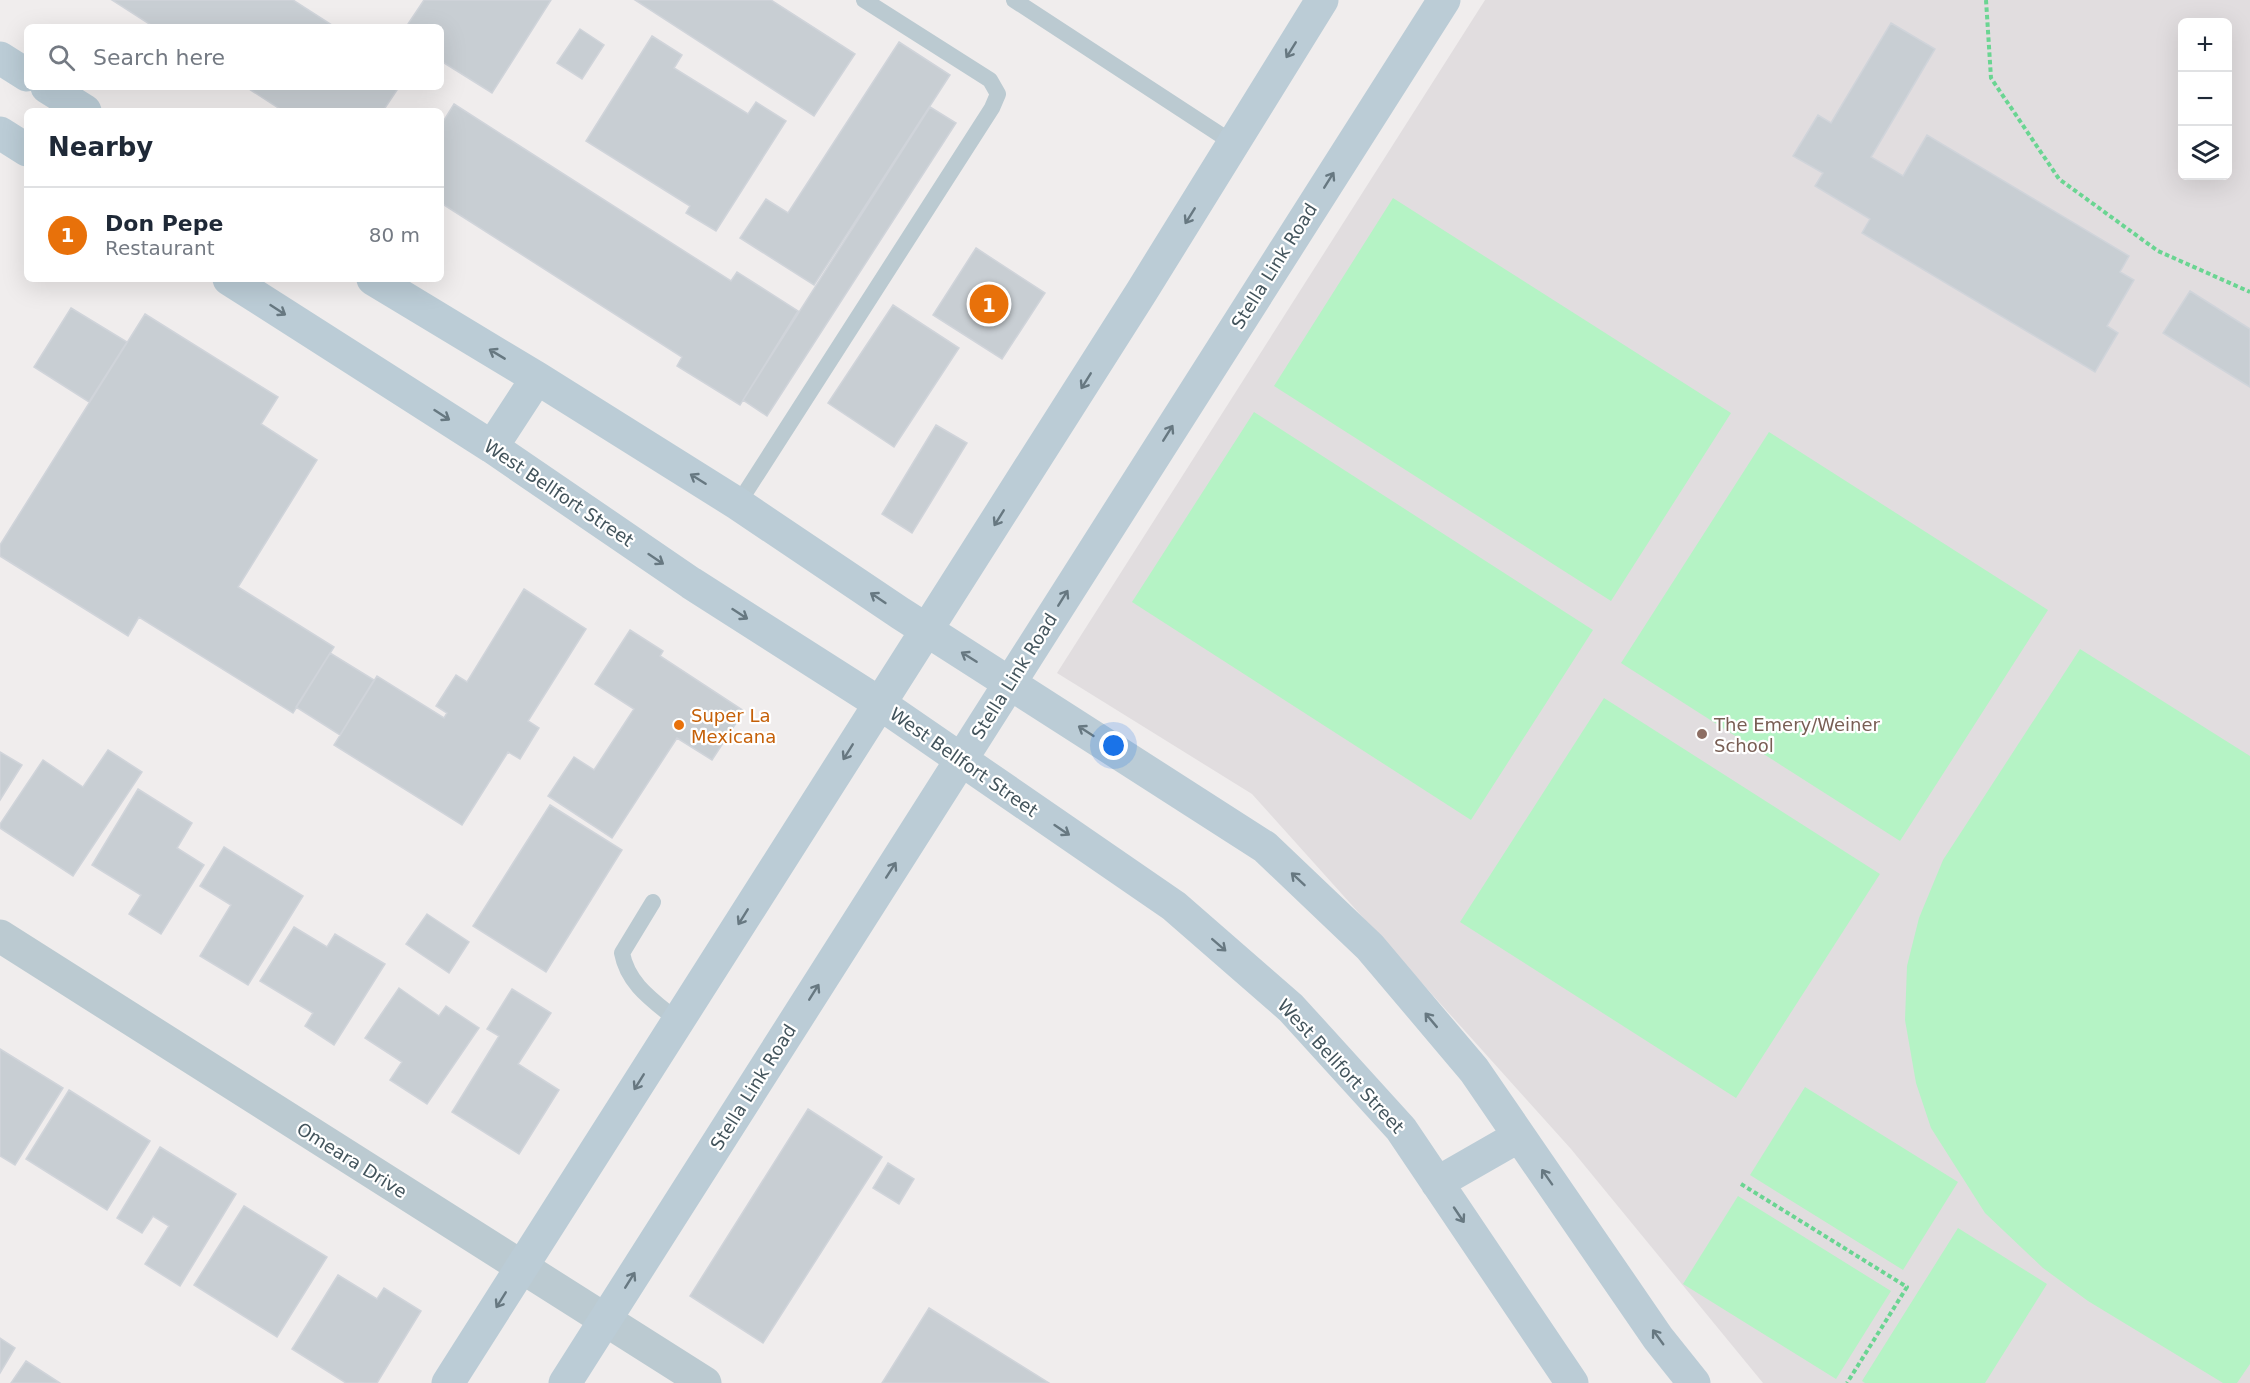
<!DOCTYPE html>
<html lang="en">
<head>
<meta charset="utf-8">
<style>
  :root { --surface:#fff; --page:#f2f2f3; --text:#1f2937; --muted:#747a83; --line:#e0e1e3; --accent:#068bf1 }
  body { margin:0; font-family:"DejaVu Sans",sans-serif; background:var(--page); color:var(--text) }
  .controls { position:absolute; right:18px; top:18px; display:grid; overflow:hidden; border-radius:9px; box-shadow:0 6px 24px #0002 }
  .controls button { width:54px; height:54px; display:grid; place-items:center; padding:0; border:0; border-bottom:2px solid var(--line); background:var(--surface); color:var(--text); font:30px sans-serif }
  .you { position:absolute; left:1114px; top:746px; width:21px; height:21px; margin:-15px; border:4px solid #fff; border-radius:50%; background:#1a73e8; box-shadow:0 0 0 9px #1a73e833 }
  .badge { display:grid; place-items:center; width:39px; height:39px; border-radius:50%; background:var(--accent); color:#fff; font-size:20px; font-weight:700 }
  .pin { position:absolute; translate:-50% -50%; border:3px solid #fff; box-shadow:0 2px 6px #0006 }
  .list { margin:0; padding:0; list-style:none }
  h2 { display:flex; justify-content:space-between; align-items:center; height:78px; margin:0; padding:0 24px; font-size:26px }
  h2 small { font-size:20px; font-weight:400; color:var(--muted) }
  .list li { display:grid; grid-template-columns:39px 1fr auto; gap:18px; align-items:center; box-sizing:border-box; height:96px; padding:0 24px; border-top:2px solid var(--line) }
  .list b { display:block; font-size:22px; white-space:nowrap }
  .list p { margin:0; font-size:20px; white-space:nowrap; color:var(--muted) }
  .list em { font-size:20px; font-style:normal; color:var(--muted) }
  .icon { flex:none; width:33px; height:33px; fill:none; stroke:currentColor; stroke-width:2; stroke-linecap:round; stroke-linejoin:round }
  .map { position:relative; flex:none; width:2250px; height:1383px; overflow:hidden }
  .search { position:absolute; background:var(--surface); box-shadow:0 6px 24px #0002; left:24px; top:24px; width:420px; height:66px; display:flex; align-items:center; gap:15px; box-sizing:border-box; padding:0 21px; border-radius:9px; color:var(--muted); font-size:22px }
  .panel { position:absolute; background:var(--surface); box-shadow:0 6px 24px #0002; left:24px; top:108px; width:420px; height:174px; border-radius:9px }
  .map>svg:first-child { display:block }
</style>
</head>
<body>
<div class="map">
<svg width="2250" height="1383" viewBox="0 0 2250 1383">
  <rect width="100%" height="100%" fill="#f0eded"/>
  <!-- education -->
  <path fill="#e1dddf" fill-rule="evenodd" d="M1485 0H2250V1383H1763L1571 1149 1252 794 1057 673ZM2182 22H2228V176H2182Z"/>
  <!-- green -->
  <path fill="#b5f3c5" d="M1393 198 1731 413 1611 601 1274 386Z
    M1254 412 1593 630 1471 820 1132 602Z
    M1769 432 2048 610 1900 841 1621 663Z
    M2080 649 2250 756V1364L2237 1383H2223L2088 1301 2043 1268 1985 1213 1931 1128 1916 1083 1905 1020 1907 966 1919 918 1943 860Z
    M1604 698 1880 874 1736 1098 1460 922Z
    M1805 1087 1958 1182 1903 1270 1750 1175Z
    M1738 1196 1891 1291 1836 1379 1683 1284Z
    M1958 1228 2047 1284 1985 1383H1865L1862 1381Z"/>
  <!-- building -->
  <path fill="#c8ced3" stroke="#d0d4da" stroke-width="1.5" d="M112 0H293L335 27H154Z
    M424 0H551L492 93 441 61V27H406Z
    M635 0H771L855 54 814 116Z
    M1891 23 1935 49 1871 157 1903 176 1927 135 2129 256 2120 272 2134 280 2107 326 2118 333 2095 372 1862 233 1870 219 1815 186 1823 173 1793 156 1818 115 1831 123Z
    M580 29 604 45 582 79 557 63Z
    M652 36 682 55 674 68 748 114 756 102 786 121 716 231 686 213 690 206 586 141Z
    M899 42 950 75 814 285 740 238 766 199 788 213Z
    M246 87H399L383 111H283Z
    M454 104 731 281 737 272 798 311 740 405 677 366 682 357 441 203V125Z
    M930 107 956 123 767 416 743 400Z
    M976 248 1045 293 1002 359 933 315Z
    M2190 291 2250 329V387L2163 333Z
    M893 305 959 348 894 447 828 403Z
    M71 308 127 342 89 402 34 367Z
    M145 314 278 397 261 424 317 460 238 587 334 647 293 713 139 617 128 636 0 556V545Z
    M936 425 967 443 912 533 882 514Z
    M524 589 586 629 528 721 539 728 520 759 508 752 462 825 334 745 377 676 444 718 447 713 436 706 456 675 467 682Z
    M630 630 663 651 660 656 744 711 712 760 677 738 612 838 548 796 574 757 594 770 634 709 595 684Z
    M330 653 374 680 340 735 296 707Z
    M108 750 142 772 73 876 0 828V824L43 760 83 787Z
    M0 752 22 765 0 800Z
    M138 789 192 823 177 848 204 865 161 934 129 914 141 895 92 865Z
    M550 805 622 850 546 972 473 926Z
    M224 847 303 896 248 985 200 956 231 905 200 886Z
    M427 914 469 942 449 973 406 944Z
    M294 927 327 947 335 934 385 964 334 1045 305 1026 313 1013 260 981Z
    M399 988 439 1016 446 1006 479 1028 427 1104 390 1080 402 1062 365 1038Z
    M512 989 551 1013 518 1064 559 1090 519 1154 452 1112 499 1036 487 1029Z
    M0 1049 63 1088 15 1165 0 1156Z
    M69 1090 150 1141 107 1210 26 1159Z
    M808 1109 882 1157 763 1343 690 1296Z
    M160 1147 236 1194 180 1286 145 1264 169 1226 153 1216 142 1233 117 1218Z
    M888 1163 914 1179 899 1204 873 1188Z
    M244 1206 327 1257 277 1337 194 1285Z
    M338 1275 377 1299 384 1288 421 1311 377 1383H346L292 1349Z
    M929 1308 1049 1383H882Z
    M0 1338 15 1348 0 1373Z
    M26 1361 60 1383H11Z"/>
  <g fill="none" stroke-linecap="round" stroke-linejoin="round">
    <!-- path -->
    <path stroke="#6ad592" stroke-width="4" stroke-dasharray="4.5 3" stroke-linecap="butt" d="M1986 0 1991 78 2059 179 2158 251 2250 292
      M1741 1184 1907 1287 1847 1383"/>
    <!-- lane -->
    <path stroke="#bbcad1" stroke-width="16" d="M1014 0 1233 143
      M738 504 992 108 998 94 990 80 864 0
      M653 902 622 953C628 985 654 1001 678 1021"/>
    <!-- street -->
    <path stroke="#bbcad1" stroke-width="33" d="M0 936 705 1383"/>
    <!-- secondary -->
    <path stroke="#bbccd6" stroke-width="33" d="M0 58 27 75
      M47 87 85 111
      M0 133 27 150
      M229 279 492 447 691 583 879 703 1174 906 1291 1008 1401 1129 1572 1383
      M373 279 537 378 738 504 900 613 1265 847 1370 947 1474 1070 1658 1338 1694 1383
      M492 447 537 378
      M1437 1183 1519 1136
      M448 1383 1142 291 1322 0
      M565 1383 1444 0"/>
  </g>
  <!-- one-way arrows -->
  <defs><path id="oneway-shaft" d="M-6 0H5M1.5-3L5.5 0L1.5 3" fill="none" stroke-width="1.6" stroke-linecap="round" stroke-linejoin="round" transform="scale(1.5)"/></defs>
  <g stroke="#677881">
    <use href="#oneway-shaft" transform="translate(1291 50) rotate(122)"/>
    <use href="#oneway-shaft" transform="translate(1329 180) rotate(-58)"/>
    <use href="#oneway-shaft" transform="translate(1190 216) rotate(122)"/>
    <use href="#oneway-shaft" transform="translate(278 310) rotate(33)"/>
    <use href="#oneway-shaft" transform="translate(497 354) rotate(-149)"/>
    <use href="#oneway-shaft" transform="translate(1086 381) rotate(122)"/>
    <use href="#oneway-shaft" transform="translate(442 415) rotate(33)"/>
    <use href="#oneway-shaft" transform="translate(1168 433) rotate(-58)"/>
    <use href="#oneway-shaft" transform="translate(698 479) rotate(-148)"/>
    <use href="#oneway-shaft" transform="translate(999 518) rotate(122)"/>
    <use href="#oneway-shaft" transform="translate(656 559) rotate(34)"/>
    <use href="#oneway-shaft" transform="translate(878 598) rotate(-146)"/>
    <use href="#oneway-shaft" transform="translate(1063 598) rotate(-58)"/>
    <use href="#oneway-shaft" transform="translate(740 614) rotate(33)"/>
    <use href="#oneway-shaft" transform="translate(969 657) rotate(-148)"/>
    <use href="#oneway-shaft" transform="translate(1086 731) rotate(-147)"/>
    <use href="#oneway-shaft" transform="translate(848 752) rotate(122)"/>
    <use href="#oneway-shaft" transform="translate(1062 830) rotate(34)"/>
    <use href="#oneway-shaft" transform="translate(891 870) rotate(-57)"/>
    <use href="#oneway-shaft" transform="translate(1298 879) rotate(-137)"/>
    <use href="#oneway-shaft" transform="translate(743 917) rotate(122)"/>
    <use href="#oneway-shaft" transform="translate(1219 945) rotate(41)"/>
    <use href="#oneway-shaft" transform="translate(814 992) rotate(-58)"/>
    <use href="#oneway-shaft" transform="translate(1431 1020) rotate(-130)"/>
    <use href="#oneway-shaft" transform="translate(639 1082) rotate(122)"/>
    <use href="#oneway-shaft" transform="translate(1547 1177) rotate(-125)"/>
    <use href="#oneway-shaft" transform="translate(1459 1215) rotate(56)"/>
    <use href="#oneway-shaft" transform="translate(630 1280) rotate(-58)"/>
    <use href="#oneway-shaft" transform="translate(501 1300) rotate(122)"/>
    <use href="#oneway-shaft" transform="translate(1658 1337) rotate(-126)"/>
  </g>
  <!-- markers -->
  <circle fill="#e8710a" stroke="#fff" stroke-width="2" cx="679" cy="725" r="6"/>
  <circle fill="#8d6e63" stroke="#fff" stroke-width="2" cx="1702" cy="734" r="6"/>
  <g text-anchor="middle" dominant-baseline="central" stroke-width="4.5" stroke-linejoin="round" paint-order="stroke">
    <!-- street labels -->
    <g font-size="18" fill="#43545c" stroke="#fff">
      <text transform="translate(1274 266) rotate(-58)">Stella Link Road</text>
      <text transform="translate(559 493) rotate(34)">West Bellfort Street</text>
      <text transform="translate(1014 676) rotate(-58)">Stella Link Road</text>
      <text transform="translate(964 762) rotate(35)">West Bellfort Street</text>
      <text transform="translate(1341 1066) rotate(47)">West Bellfort Street</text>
      <text transform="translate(753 1087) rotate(-58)">Stella Link Road</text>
      <text transform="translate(352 1160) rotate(32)">Omeara Drive</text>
    </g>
    <!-- food labels -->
    <g font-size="18" fill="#c56008" stroke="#fff" text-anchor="start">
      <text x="691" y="715">Super La<tspan x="691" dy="21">Mexicana</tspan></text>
    </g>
    <!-- education labels -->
    <g font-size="18" fill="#785e54" stroke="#fff" text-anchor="start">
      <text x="1714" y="724">The Emery/Weiner<tspan x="1714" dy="21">School</tspan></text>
    </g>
  </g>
</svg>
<div class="controls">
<button>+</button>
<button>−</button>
<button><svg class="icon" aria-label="layers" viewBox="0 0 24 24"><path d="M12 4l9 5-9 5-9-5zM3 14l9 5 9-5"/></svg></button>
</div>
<div class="you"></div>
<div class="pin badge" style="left:989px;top:304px;background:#e8710a">1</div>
<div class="search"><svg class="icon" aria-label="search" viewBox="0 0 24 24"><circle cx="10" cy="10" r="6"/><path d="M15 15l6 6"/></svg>Search here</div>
<section class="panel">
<h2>Nearby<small></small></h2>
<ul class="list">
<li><span class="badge" style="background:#e8710a">1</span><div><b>Don Pepe</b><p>Restaurant</p></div><em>80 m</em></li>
</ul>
</section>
</div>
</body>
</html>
